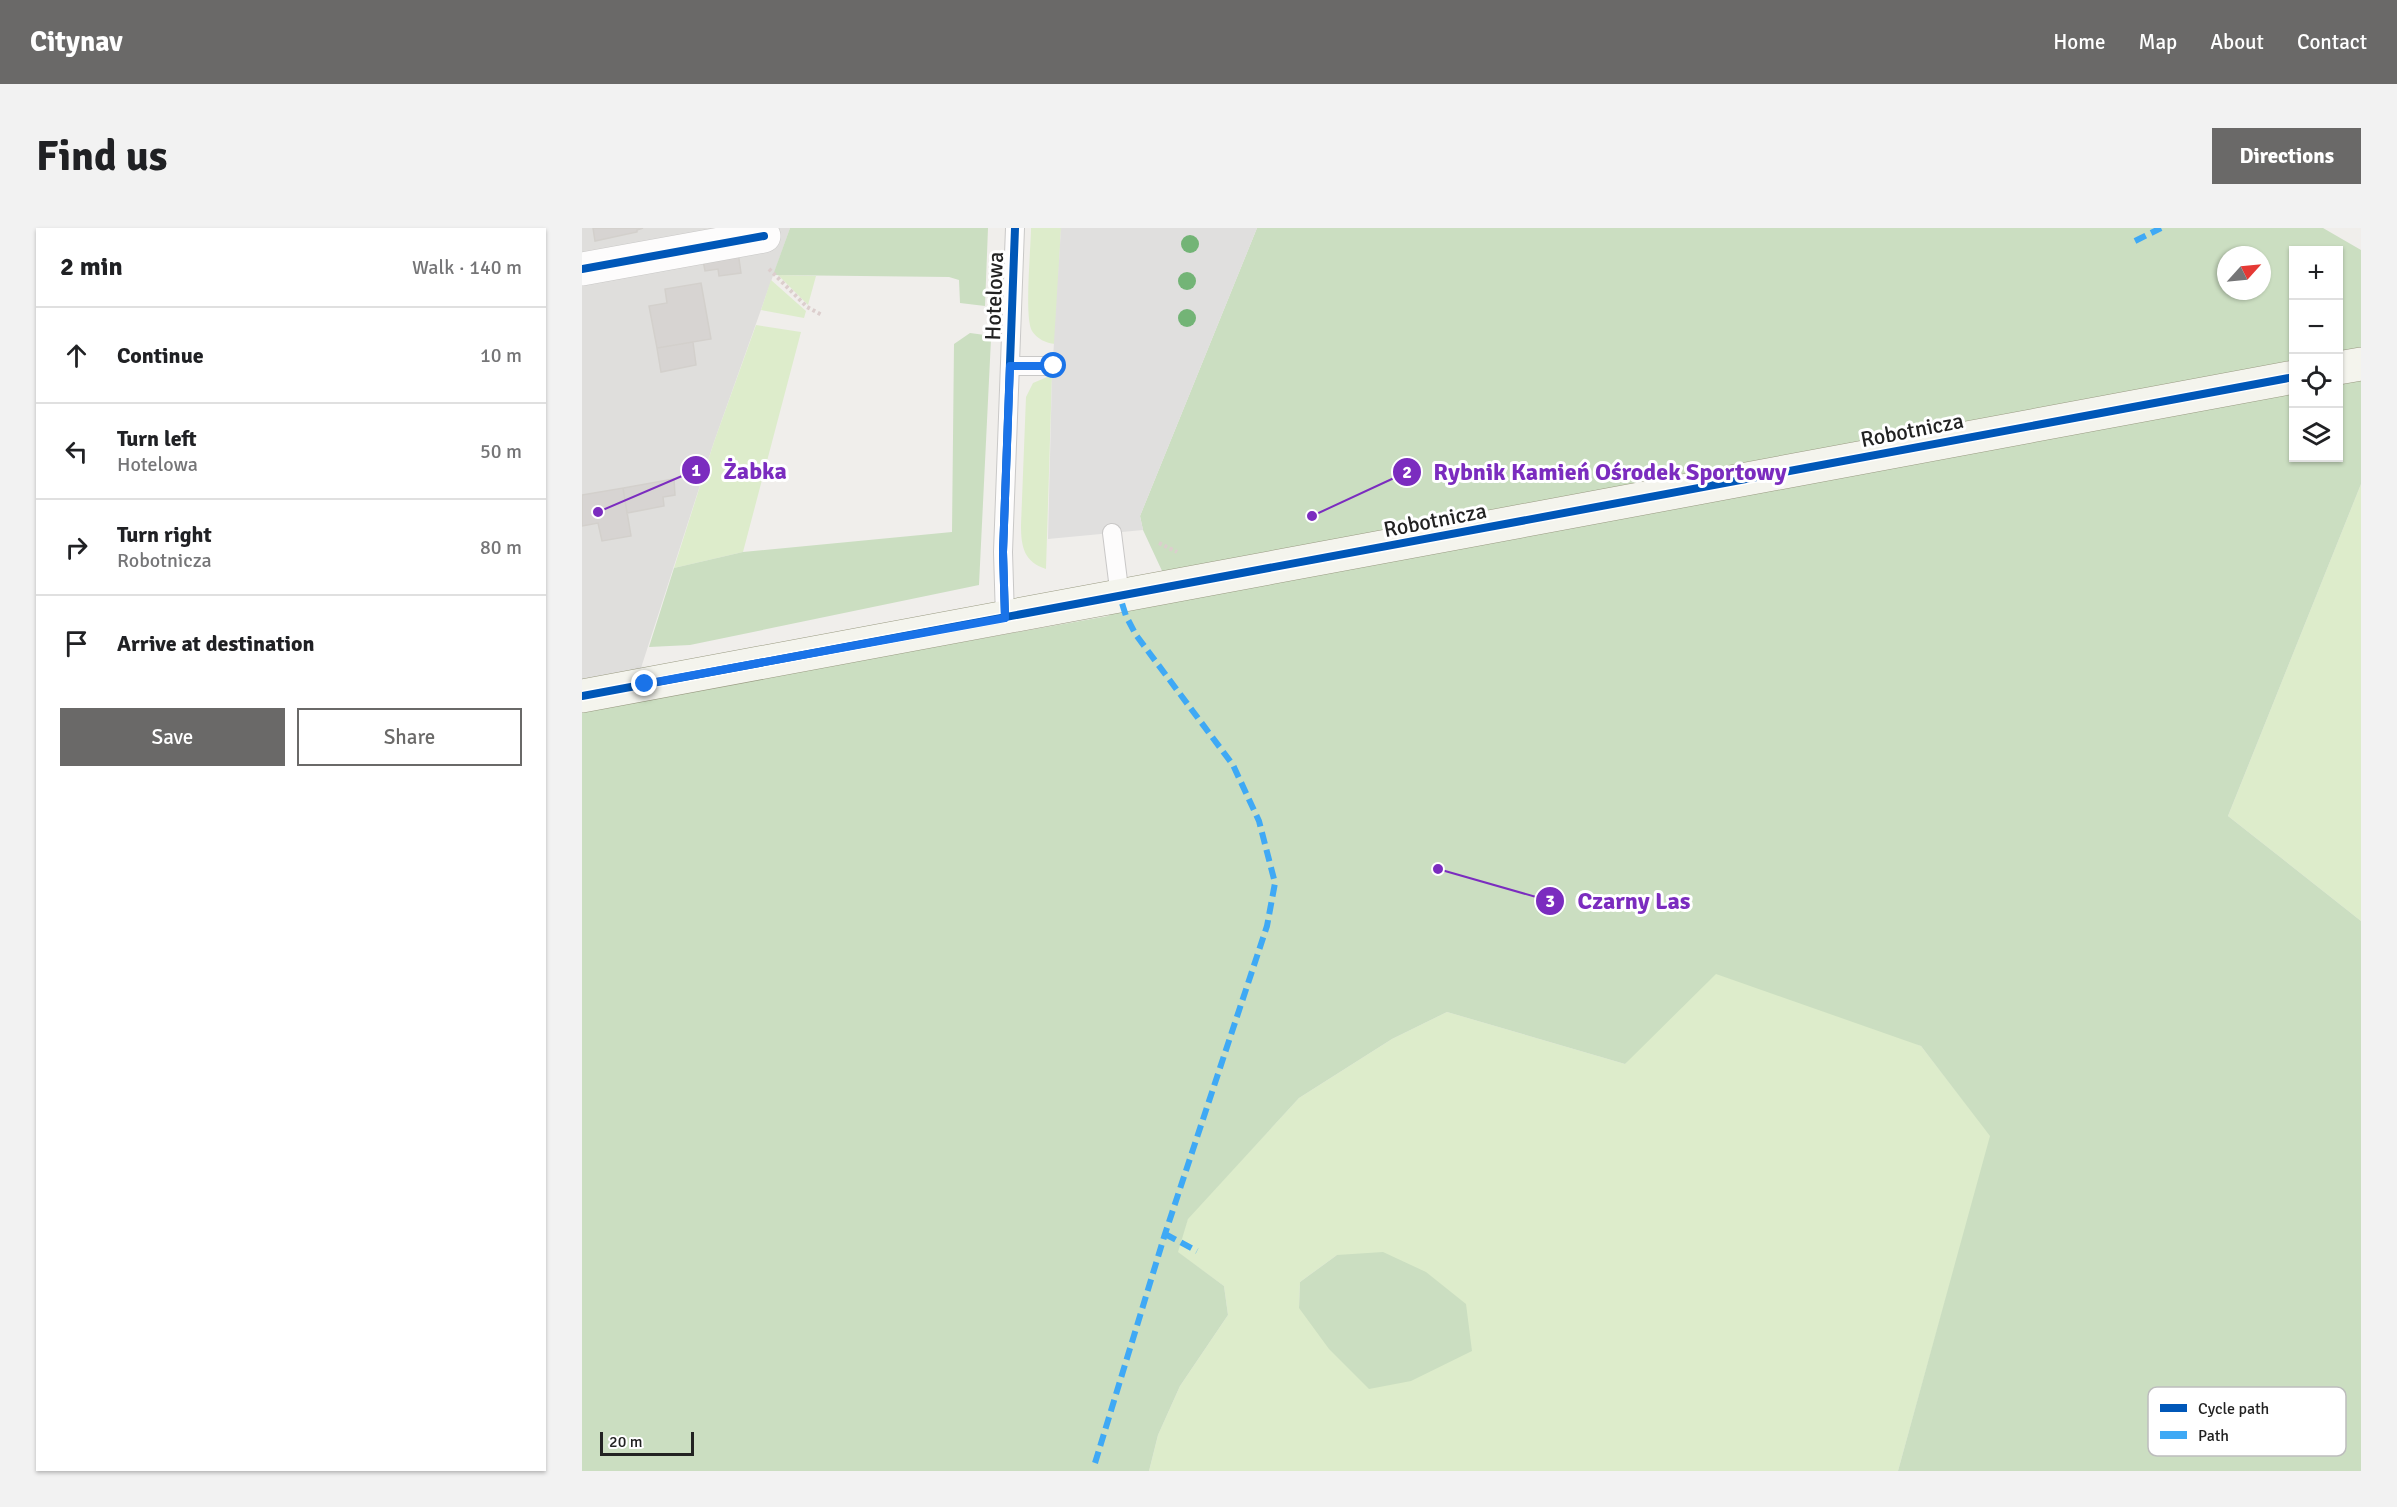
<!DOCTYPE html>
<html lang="en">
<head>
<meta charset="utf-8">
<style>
  :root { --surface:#fff; --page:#f2f2f2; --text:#202124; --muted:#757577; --line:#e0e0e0; --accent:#6a6968 }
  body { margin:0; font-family:Signika,sans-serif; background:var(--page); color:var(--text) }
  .controls { position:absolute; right:18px; top:18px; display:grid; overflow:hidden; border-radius:0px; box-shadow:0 2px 4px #0004 }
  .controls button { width:54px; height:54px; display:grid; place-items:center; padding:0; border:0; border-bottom:2px solid var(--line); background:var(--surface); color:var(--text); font:30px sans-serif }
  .compass { position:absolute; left:1635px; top:18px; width:54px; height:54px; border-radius:50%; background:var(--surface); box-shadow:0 2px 4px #0004; rotate:63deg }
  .scale { position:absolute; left:18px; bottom:15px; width:94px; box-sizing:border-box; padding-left:6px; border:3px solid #222; border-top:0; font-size:16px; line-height:21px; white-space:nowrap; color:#222; -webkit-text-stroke:4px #fff; paint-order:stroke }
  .stop { position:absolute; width:18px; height:18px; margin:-14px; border:4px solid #1a73e8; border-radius:50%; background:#fff }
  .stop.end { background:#1a73e8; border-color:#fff; box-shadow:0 2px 6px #0008 }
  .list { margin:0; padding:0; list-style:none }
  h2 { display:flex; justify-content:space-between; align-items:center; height:78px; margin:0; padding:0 24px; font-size:26px }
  h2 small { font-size:20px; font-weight:400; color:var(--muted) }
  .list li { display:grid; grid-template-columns:39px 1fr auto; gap:18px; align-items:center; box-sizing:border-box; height:96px; padding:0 24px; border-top:2px solid var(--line) }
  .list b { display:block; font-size:22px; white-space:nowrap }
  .list p { margin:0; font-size:20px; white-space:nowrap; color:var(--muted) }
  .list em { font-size:20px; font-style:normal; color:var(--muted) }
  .actions { display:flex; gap:12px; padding:18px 24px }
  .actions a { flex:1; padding:14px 0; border:2px solid var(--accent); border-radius:0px; text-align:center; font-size:21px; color:var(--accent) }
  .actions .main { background:var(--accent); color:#fff }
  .icon { flex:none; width:33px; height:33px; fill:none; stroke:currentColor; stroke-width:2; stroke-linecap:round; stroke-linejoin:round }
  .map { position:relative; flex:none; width:1779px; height:1243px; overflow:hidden; border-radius:0px }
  header { display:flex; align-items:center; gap:36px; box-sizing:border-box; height:84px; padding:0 30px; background:var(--accent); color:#fff }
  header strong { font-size:28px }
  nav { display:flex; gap:33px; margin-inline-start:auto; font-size:21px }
  .intro { display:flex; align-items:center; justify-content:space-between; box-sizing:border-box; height:144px; padding:0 36px }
  h1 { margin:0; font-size:42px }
  .button { padding:15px 27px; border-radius:0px; background:var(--accent); color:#fff; font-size:21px; font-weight:700 }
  main { display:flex; gap:36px; padding:0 36px }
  aside { flex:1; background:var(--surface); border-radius:0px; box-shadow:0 2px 4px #0004 }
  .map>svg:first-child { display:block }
</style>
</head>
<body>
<header>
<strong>Citynav</strong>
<nav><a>Home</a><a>Map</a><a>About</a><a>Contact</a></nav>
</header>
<div class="intro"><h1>Find us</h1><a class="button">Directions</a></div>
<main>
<aside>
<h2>2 min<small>Walk · 140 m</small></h2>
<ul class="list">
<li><svg class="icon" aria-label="ahead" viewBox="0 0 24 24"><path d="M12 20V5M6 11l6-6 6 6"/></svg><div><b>Continue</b></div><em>10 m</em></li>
<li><svg class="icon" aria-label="left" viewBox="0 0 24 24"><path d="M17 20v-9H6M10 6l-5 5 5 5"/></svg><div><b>Turn left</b><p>Hotelowa</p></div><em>50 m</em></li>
<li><svg class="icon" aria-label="right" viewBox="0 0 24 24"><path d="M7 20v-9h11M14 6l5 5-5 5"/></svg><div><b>Turn right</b><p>Robotnicza</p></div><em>80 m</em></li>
<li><svg class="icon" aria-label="arrive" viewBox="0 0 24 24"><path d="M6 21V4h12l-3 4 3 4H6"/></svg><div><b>Arrive at destination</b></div></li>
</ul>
<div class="actions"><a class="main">Save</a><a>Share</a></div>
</aside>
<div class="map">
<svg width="1779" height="1243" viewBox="0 0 1779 1243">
  <rect width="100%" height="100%" fill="#f0eeeb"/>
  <!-- residential -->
  <path fill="#dfdedc" d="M0 0H208L132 214 59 440 0 454Z"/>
  <!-- grass -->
  <path fill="#ddeccb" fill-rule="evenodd" d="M449 0H479L473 116C464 115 455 111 450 103 442 89 449 20 449 0Z
    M196 47 234 48 226 77Z
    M189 52 224 83 222 90 179 82Z
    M174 97 219 104 161 324 92 340 132 214Z
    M470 147 464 341C442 334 439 319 439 297L444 169 451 155Z
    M1779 256V693L1646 588Z
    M1135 725 1339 818 1409 908 1316 1243H567L576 1207 598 1158 646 1087 642 1058 595 1024 606 990 717 870 810 811 865 784 1043 836ZM755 1027 717 1080 718 1054Z"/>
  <!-- forest -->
  <path fill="#cbdec1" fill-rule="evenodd" d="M208 0H406L403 78 378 75 377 52 367 49 191 47Z
    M675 0H1741L1779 22V256L1646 588 1779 693V1243H1316L1408 908 1339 818 1134 746 1043 836 865 784 810 811 717 870 606 991 596 1024 642 1058 646 1087 598 1158 576 1207 567 1243H0V482L526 388 581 345 561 302 558 288ZM1712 22H1756V230H1712ZM1644 27H1680V63H1644Z
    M388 105 403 107 409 111 397 357 108 417 67 419 92 340 161 324 370 304 372 116Z
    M801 1024 844 1044 884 1076 890 1123 829 1153 787 1161 747 1121 717 1080 718 1054 755 1027Z"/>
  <!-- parking -->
  <path fill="#e0dfde" d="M479 0H675L558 288 561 302 466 311 470 147Z"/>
  <!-- building -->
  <path fill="#d7d4d2" stroke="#d3d0cc" stroke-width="1.5" d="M11 0H61L55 2V4L13 13Z
    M156 24 159 45 137 48 136 41 123 43 120 27Z
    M119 55 129 111 75 120 67 78 85 75 83 61Z
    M111 114 114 137 79 144 75 120Z
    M92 251 93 267 81 269 82 278 45 285 41 260Z
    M41 260 49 308 20 313 16 295 0 298V267Z"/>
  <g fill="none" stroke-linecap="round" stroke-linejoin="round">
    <!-- lane casing -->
    <g stroke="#c9c8c7" stroke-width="20">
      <path id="lane" d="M428 138H472
        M530 305 538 369
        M423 390 421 324 433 0"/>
    </g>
    <!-- street casing -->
    <g stroke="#c9c8c7" stroke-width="34">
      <path id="street" d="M0 41 182 8"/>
    </g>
    <!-- secondary casing -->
    <g stroke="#999a82" stroke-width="34">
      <path id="secondary" d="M1756 140 1779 136
        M0 468 1712 149"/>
    </g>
    <!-- path -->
    <path stroke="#dccecd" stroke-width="4" stroke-dasharray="3 3" stroke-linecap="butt" d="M187 41 225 79 240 87
      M577 315 595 324"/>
    <!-- lane -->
    <use href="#lane" stroke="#fdfcfc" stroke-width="18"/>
    <!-- street -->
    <use href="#street" stroke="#fdfcfc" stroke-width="33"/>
    <!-- secondary -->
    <use href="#secondary" stroke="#f4f4ed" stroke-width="33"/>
    <!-- quiet -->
    <path stroke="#3fa9f5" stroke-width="6" stroke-dasharray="12 6" stroke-linecap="butt" d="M1553 13 1579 0
      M583 1006 615 1023
      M513 1235 583 1006 685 698 693 655 677 593 651 537 554 407 544 388 538 369"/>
    <!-- cycleway casing -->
    <g stroke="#fff" stroke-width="11">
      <path id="cycleway" d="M0 41 182 8
        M423 390 421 324 433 0
        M0 468 1712 149"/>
    </g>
    <!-- cycleway -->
    <use href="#cycleway" stroke="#0057b8" stroke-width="8"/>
  </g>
  <!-- trees -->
  <g fill="#73b476">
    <circle cx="608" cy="16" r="9"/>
    <circle cx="605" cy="53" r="9"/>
    <circle cx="605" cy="90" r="9"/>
  </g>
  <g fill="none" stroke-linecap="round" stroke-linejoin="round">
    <!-- route -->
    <path stroke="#1a73e8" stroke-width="8" d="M63 456 423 390 421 324 428 138H472"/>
  </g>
  <g text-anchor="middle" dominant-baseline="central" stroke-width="6" stroke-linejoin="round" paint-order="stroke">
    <!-- street labels -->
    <g font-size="22" fill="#222" stroke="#fff">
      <text transform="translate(412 68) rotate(-88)">Hotelowa</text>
      <text transform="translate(1330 202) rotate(-11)">Robotnicza</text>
      <text transform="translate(853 292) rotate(-11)">Robotnicza</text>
    </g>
  </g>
  <!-- legend -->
  <rect x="1566" y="1159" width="198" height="69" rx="9" fill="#fff" stroke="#bdbdbd" stroke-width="1.5"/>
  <rect x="1578" y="1176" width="27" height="8" fill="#0057b8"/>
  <rect x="1578" y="1203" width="27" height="8" fill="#3fa9f5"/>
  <g font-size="16" fill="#222">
    <text x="1616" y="1186">Cycle path</text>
    <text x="1616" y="1213">Path</text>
  </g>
  <!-- callouts -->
  <path fill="none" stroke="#7b2cbf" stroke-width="2" d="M16 284L114 242M730 288L825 244M856 641L968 673"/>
  <g fill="#7b2cbf" stroke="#fff" stroke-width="2">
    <circle cx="16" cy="284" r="6"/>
    <circle cx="730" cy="288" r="6"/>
    <circle cx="856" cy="641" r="6"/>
    <circle cx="114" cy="242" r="15"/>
    <circle cx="825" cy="244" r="15"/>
    <circle cx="968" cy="673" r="15"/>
  </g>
  <g font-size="18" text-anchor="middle" font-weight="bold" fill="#fff">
    <text x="114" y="248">1</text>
    <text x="825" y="250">2</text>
    <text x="968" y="679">3</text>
  </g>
  <g font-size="24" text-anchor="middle" font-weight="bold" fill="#7b2cbf" stroke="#fff" stroke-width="6" stroke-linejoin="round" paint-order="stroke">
    <text x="173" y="251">Żabka</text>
    <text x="1028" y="252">Rybnik Kamień Ośrodek Sportowy</text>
    <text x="1052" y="681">Czarny Las</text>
  </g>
</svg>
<div class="controls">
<button>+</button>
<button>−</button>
<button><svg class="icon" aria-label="locate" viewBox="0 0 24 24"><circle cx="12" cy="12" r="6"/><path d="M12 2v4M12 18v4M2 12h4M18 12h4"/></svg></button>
<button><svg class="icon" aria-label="layers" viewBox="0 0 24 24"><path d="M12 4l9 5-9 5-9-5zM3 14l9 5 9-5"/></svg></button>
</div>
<svg class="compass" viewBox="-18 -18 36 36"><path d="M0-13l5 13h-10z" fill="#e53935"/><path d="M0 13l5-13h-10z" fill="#757577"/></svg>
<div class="scale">20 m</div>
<div class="stop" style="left:472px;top:138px"></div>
<div class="stop end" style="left:63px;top:456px"></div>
</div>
</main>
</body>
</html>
